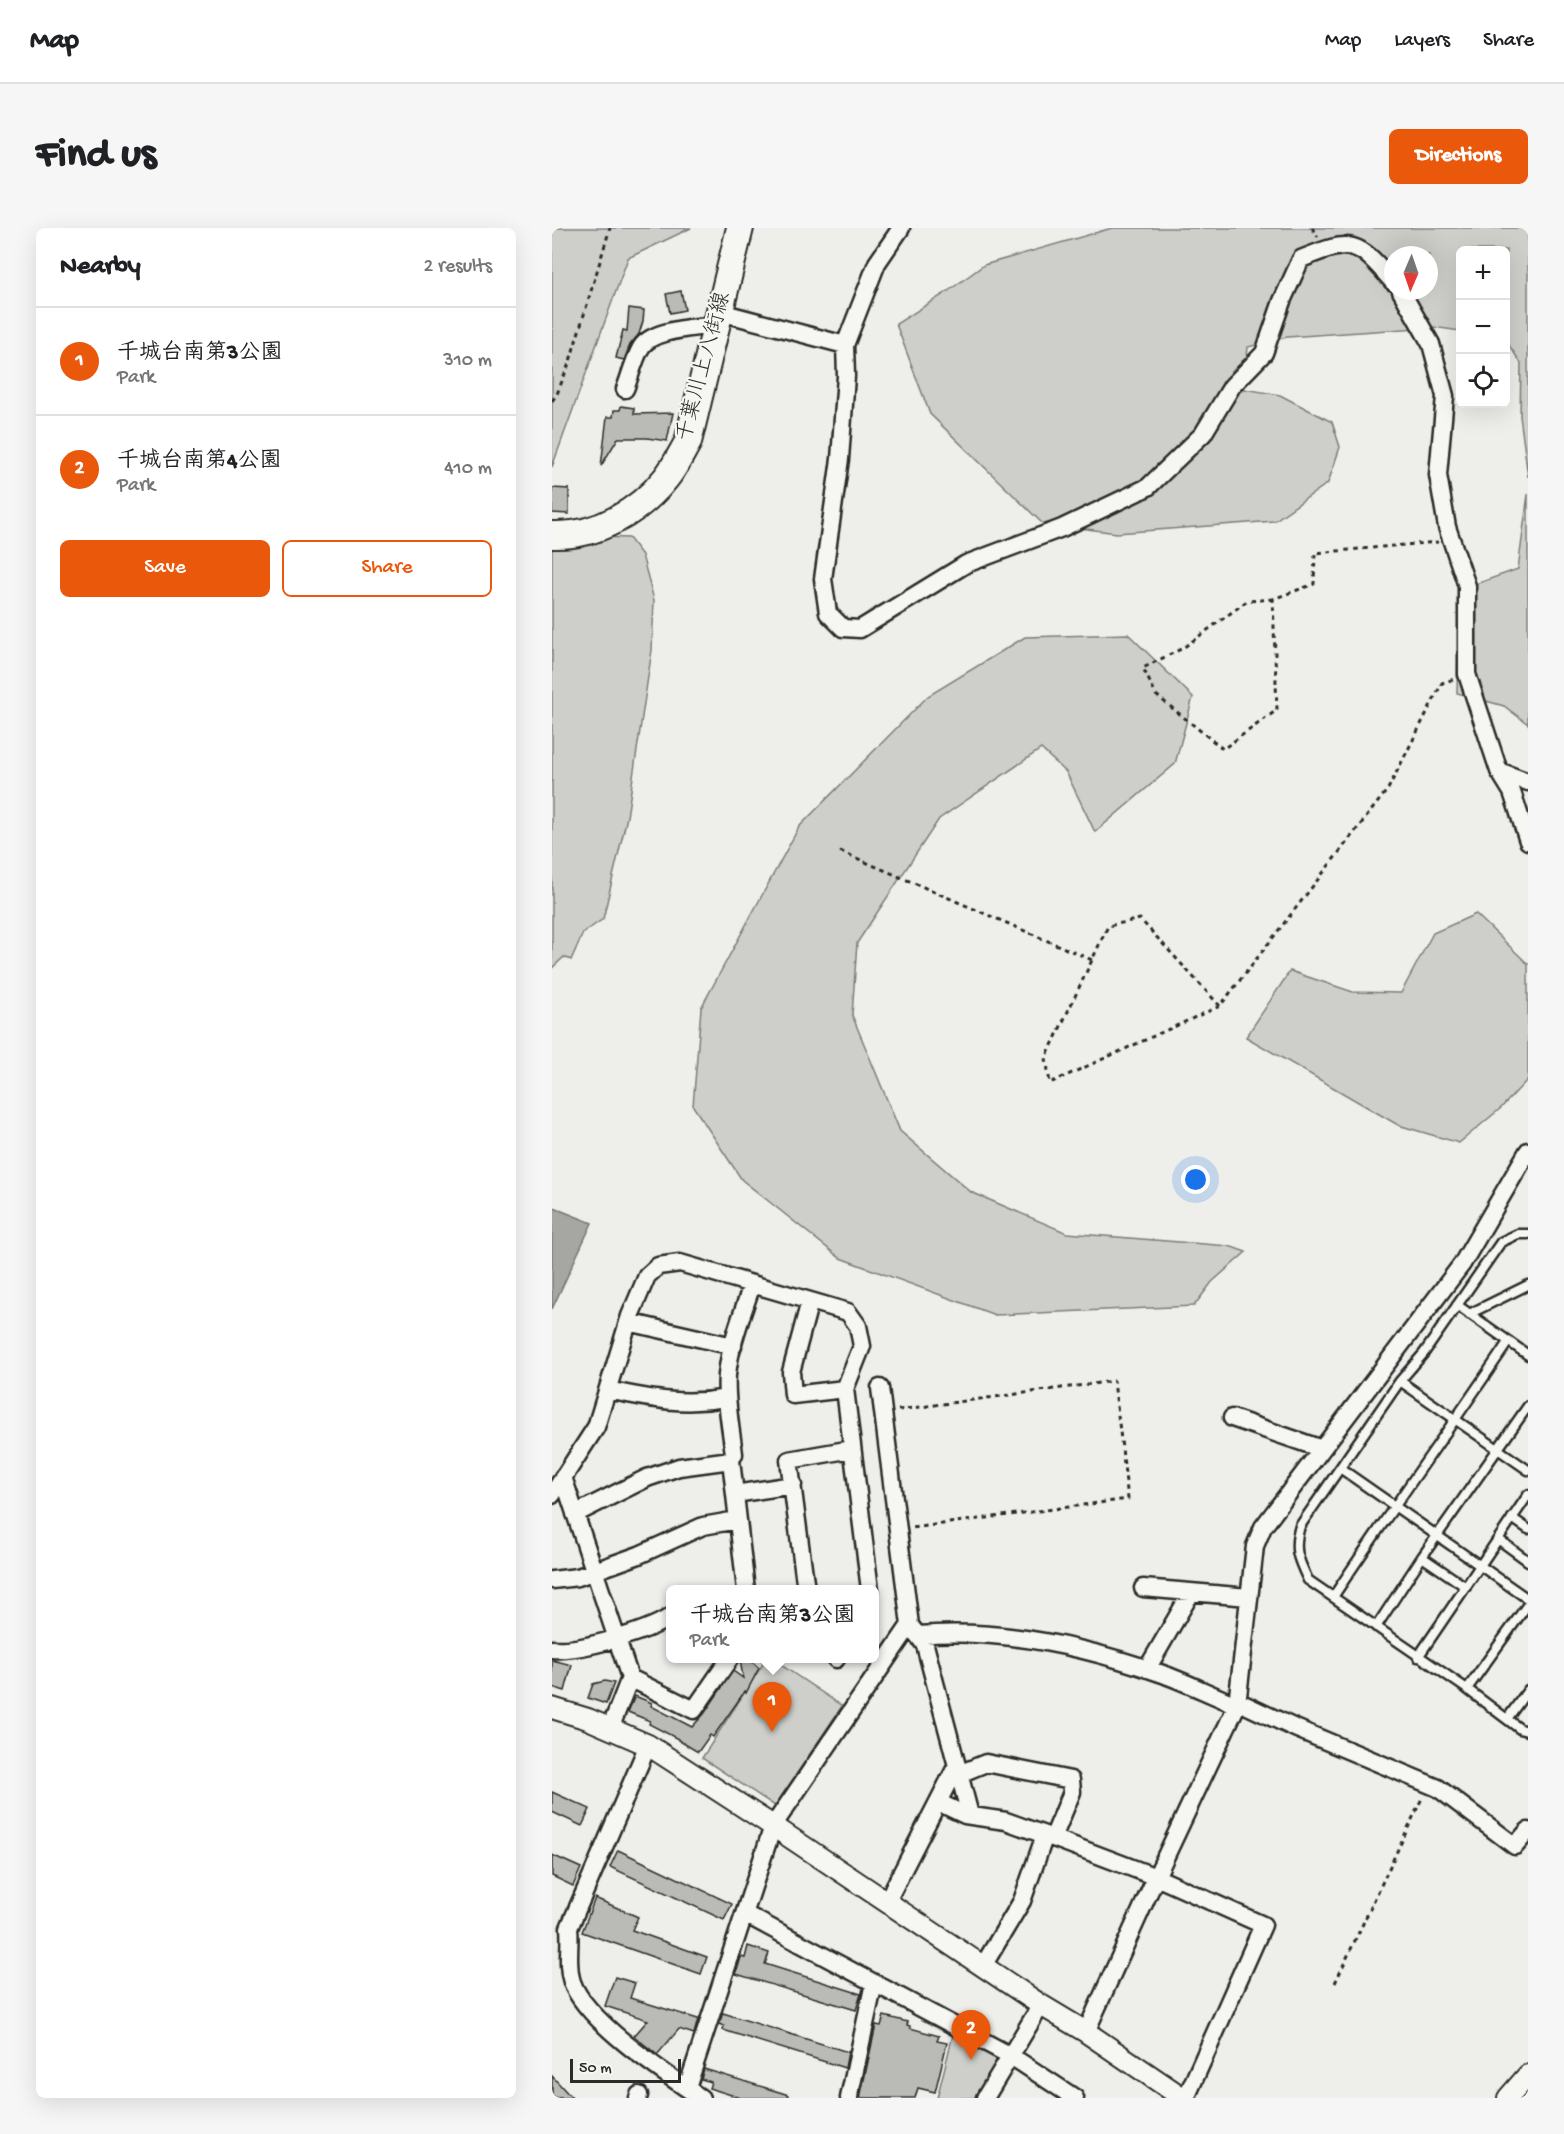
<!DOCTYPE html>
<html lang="en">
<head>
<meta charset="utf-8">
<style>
  :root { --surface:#fff; --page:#f6f6f6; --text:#202124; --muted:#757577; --line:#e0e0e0; --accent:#ea580c }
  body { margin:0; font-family:"Gochi Hand","Klee One",sans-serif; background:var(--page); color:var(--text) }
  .controls { position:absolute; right:18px; top:18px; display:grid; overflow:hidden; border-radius:9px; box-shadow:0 6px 24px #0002 }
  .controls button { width:54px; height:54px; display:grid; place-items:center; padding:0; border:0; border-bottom:2px solid var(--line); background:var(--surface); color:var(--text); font:30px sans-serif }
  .compass { position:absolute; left:832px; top:18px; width:54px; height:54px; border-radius:50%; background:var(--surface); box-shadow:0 6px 24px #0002; rotate:182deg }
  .scale { position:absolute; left:18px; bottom:15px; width:111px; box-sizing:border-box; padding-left:6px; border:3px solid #2b2b2b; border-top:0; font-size:16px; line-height:21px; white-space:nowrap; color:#2b2b2b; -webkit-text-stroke:4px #f6f6f2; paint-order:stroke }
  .you { position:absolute; left:644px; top:952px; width:21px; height:21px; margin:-15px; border:4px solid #fff; border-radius:50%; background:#1a73e8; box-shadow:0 0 0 9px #1a73e833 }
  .badge { display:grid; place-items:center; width:39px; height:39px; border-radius:50%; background:var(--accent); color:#fff; font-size:20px; font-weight:700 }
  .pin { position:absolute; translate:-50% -50px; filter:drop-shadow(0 2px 3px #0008) }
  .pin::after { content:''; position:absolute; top:32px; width:21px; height:18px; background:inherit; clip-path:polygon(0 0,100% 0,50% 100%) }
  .popup { position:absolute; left:114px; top:1357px; width:213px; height:78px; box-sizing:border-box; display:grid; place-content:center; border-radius:9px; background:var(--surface); filter:drop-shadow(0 2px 4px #0005); font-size:20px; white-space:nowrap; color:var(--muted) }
  .popup b { font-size:22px; color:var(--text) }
  .popup::after { content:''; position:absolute; left:50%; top:100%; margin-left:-12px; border:12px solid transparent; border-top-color:var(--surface) }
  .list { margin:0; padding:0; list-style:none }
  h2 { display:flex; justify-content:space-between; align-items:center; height:78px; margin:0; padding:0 24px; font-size:26px }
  h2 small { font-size:20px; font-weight:400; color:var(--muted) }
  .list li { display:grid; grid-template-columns:39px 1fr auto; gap:18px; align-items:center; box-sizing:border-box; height:108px; padding:0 24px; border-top:2px solid var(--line) }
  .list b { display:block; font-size:22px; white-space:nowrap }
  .list p { margin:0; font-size:20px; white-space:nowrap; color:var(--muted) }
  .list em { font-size:20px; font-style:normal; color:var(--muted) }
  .actions { display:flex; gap:12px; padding:18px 24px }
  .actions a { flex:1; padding:14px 0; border:2px solid var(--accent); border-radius:9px; text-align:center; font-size:21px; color:var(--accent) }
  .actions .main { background:var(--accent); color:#fff }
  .icon { flex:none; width:33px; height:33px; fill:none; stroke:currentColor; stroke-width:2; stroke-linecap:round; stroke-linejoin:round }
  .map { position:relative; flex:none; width:976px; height:1870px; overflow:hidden; border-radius:9px }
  header { display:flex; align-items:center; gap:36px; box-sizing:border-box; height:84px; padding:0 30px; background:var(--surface); border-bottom:2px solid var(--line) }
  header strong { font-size:28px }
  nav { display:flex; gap:33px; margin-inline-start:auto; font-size:21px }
  .intro { display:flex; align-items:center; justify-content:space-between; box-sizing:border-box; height:144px; padding:0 36px }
  h1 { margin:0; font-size:42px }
  .button { padding:15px 27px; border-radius:9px; background:var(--accent); color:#fff; font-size:21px; font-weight:700 }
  main { display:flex; gap:36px; padding:0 36px }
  aside { flex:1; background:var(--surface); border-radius:9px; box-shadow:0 6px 24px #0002 }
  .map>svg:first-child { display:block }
</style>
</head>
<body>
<header>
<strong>Map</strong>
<nav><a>Map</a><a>Layers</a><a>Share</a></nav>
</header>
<div class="intro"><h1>Find us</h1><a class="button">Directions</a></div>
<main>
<aside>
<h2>Nearby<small>2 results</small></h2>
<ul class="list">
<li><span class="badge">1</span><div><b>千城台南第3公園</b><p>Park</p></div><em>310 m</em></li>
<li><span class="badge">2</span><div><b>千城台南第4公園</b><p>Park</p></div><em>410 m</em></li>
</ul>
<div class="actions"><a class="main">Save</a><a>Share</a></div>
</aside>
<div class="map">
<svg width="976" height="1870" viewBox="0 0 976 1870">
  <rect width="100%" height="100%" fill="#eeeeea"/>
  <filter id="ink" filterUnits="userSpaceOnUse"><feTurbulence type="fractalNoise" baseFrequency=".0167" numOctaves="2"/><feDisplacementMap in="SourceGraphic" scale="12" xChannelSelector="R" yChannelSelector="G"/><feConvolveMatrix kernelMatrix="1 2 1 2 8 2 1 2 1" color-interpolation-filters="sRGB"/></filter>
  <g filter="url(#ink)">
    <!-- green -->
    <path fill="#cececa" stroke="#7c7c7a" stroke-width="1.5" fill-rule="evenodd" d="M0 0H139L76 30 0 239Z
      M560 0H976V249L968 188 969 135 954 113V22H909L908 103 881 99 735 109 696 119 692 161 728 167 780 194 788 219 776 255 722 293 565 305 490 295 378 186 344 96 392 66 432 37ZM841 27H877V63H841Z
      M976 266V496L952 478 905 465 907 362 966 341Z
      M46 309 77 310 90 327 102 372 100 422 75 589 51 691 31 705 19 732 12 729 0 740V319Z
      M576 406 641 469 623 536 543 604 514 544 489 521 387 591 305 715 300 787 348 903 419 964 515 1005 677 1018 694 1024 660 1054 642 1078 443 1087 288 1030 190 952 141 878 149 780 247 599 376 468 473 409Z
      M924 686 976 736V851L949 880 907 915 846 897 694 809 738 743 801 764 849 765 881 705Z
      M209 1431H220L290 1478 223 1578 150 1530 211 1436Z
      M402 1803 444 1826V1837L425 1870H385Z"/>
    <!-- water -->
    <path fill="#a6a6a3" stroke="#757573" stroke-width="1.5" d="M0 979 40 995 0 1081Z"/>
    <!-- building -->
    <path fill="#babab7" stroke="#2b2b2b" stroke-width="1.5" d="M129 63 133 82 118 85 114 66Z
      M77 80 92 82 91 93 87 106 78 117 72 132 64 130 71 102 75 103Z
      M69 178 82 180V186L121 185 115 213 95 210H66L49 238 55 189H61L62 182H68Z
      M0 260 17 261V286L0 285Z
      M188 1431H197L207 1440 194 1465 193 1463 161 1509 158 1507 146 1524 126 1512V1511L97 1496 98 1493 76 1484 83 1468 100 1475 99 1478 140 1499 152 1486 181 1443 191 1450Z
      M0 1432 20 1437 13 1463 0 1459Z
      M53 1453 62 1455 54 1476 36 1470 41 1456Z
      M0 1564 38 1581 30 1598 0 1584Z
      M66 1622 180 1676 172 1692 58 1639Z
      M0 1627 29 1640 21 1658 0 1648Z
      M43 1670 86 1689 80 1702 155 1729 149 1746 30 1704Z
      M196 1718 217 1725 213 1736 309 1766 304 1782 184 1746 189 1729 193 1730Z
      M63 1749 83 1755 78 1770 146 1791 142 1806 127 1801 105 1827 103 1825 82 1808 96 1792 53 1778Z
      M171 1785 296 1824 293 1840 171 1802 172 1798 167 1796Z
      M332 1788 356 1794 355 1797 358 1798V1800L387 1808 385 1813 395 1815 383 1864 366 1860 363 1870H308L324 1797 329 1798Z
      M152 1841 237 1867 236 1870H189L157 1860 159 1854 149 1851Z
      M0 1848 20 1870H0Z"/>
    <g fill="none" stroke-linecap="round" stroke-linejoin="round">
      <!-- service casing -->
      <g stroke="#2b2b2b" stroke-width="13">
        <path id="service" d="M976 1006H966L949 1014 872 1125 848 1153 748 1298C741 1321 746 1331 756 1352L915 1461 968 1501 976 1503
          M905 1077 976 1127
          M917 1086 976 1057
          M848 1153 976 1242
          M788 1240 976 1371
          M960 1290 976 1301
          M946 1311 976 1333
          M870 1329 914 1359
          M781 1369C838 1283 899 1199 956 1114
          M824 1399 870 1329 976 1178
          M866 1429 976 1267
          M915 1461 976 1376
          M955 1491 976 1462"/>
      </g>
      <!-- minor casing -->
      <g stroke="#2b2b2b" stroke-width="21">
        <path id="minor" d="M349 0 325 35 293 117 294 148 288 231 271 351 276 385 291 400 308 401 414 336 510 300 596 259 651 206 680 158 712 125 730 73 749 31C800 10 805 12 841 54
          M849 63 879 116 893 168 886 247 895 299 915 358V446L947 543 960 564 976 613
          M168 84 293 117
          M73 161C78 149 83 128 90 118 102 101 146 99 165 97
          M947 543 976 554
          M258 1073 239 1144 241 1167 293 1161
          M76 1094 181 1118
          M56 1162C99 1171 131 1178 175 1170
          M680 1190 770 1221
          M11 1249 78 1450 58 1501
          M183 1266 241 1257
          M0 1267 44 1199 78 1088 95 1048 106 1038 128 1035 296 1084 306 1098 310 1118 293 1161 318 1362
          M23 1286 95 1250 127 1239 179 1232
          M0 1352 26 1349 87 1327 151 1298 185 1292
          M591 1360 697 1369
          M194 1362 179 1232 182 1226C179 1201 173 1172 175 1147 178 1116 191 1085 200 1056
          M254 1362 237 1232 300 1221
          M360 1400 373 1417 418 1587
          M366 1407C447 1400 531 1418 608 1445 634 1454 659 1467 685 1477
          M0 1421C26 1424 95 1404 118 1389
          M284 1430V1431
          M595 1441 639 1365
          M78 1450 142 1482 178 1430
          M685 1473 743 1500 886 1560 963 1618 976 1603
          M96 1517 17 1700C19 1719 14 1736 20 1754 33 1793 115 1847 149 1870
          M407 1546 434 1535 519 1552 520 1564 501 1610
          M386 1574 413 1587 454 1593 501 1610 604 1649 711 1697 634 1870
          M335 1673 405 1537
          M193 1686 459 1828 523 1870
          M431 1738 470 1673 493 1607
          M534 1804 604 1649 685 1477 703 1318 711 1299 910 1036 976 923
          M135 1860 221 1598 358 1397 328 1160
          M86 1870 87 1867
          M297 1870 322 1755
          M433 1870 489 1777"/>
      </g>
      <!-- tertiary casing -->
      <g stroke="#2b2b2b" stroke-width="24">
        <path id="tertiary" d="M0 1480 36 1491 96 1517 221 1598 489 1777 534 1804 631 1870
          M956 1870 976 1847"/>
      </g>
      <!-- primary casing -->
      <g stroke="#2b2b2b" stroke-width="30">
        <path id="primary" d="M0 307C44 309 87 284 114 250 123 239 129 226 136 214L188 0"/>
      </g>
      <!-- path -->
      <path stroke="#2b2b2b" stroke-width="3" stroke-dasharray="4.5 4.5" stroke-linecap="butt" d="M760 0 766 9
        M0 173 5 166 18 133 58 0
        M721 371 695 373 631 420 591 440 604 467 671 521 725 482 721 371 762 356 763 325 886 314
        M288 623 540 732
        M668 778 588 691 556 698 494 830 498 855 668 778 836 561 890 455 902 451
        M346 1182 562 1153 576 1271 360 1300
        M783 1755 871 1568"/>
      <!-- service -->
      <use href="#service" stroke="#f6f6f2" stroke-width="8"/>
      <!-- minor -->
      <use href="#minor" stroke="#f6f6f2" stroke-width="16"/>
      <!-- tertiary -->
      <use href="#tertiary" stroke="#f6f6f2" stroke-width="20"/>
      <!-- primary -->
      <use href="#primary" stroke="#f6f6f2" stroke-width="26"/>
    </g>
  </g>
  <g text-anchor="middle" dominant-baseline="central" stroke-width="4.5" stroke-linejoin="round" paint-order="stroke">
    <!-- street labels -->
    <g font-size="22" fill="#2b2b2b" stroke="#f6f6f2">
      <text transform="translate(153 139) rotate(-75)">千葉川上八街線</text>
    </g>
  </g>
</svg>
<div class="controls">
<button>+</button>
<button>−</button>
<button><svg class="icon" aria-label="locate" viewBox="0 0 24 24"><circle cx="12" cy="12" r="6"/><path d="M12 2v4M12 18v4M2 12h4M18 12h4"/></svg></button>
</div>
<svg class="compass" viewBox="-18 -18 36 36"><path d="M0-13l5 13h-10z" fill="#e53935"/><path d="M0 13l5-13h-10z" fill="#757577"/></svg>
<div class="scale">50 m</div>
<div class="you"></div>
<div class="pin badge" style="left:220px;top:1504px">1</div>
<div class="popup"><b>千城台南第3公園</b>Park</div>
<div class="pin badge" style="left:419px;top:1832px">2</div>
</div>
</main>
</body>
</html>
